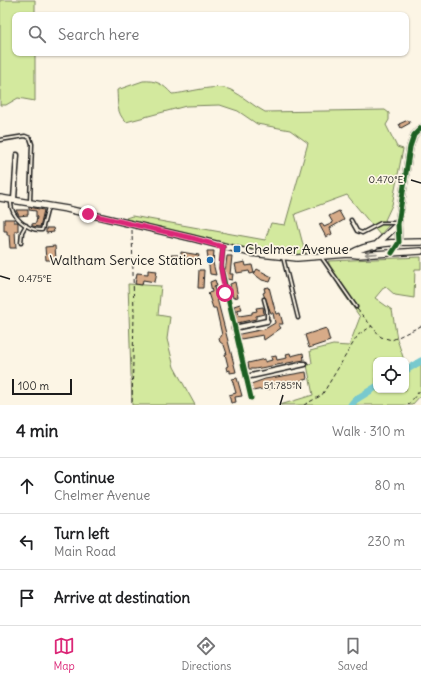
<!DOCTYPE html>
<html lang="en">
<head>
<meta charset="utf-8">
<style>
  :root { --surface:#fff; --page:#f6f6f6; --text:#202124; --muted:#757577; --line:#e0e0e0; --accent:#db2777 }
  body { margin:0; font-family:Delius,sans-serif; background:var(--page); color:var(--text) }
  .controls { position:absolute; right:12px; bottom:12px; display:grid; overflow:hidden; border-radius:8px; box-shadow:0 1px 3px #0004 }
  .controls button { width:36px; height:36px; display:grid; place-items:center; padding:0; border:0; border-bottom:1px solid var(--line); background:var(--surface); color:var(--text); font:20px sans-serif }
  .scale { position:absolute; left:12px; bottom:10px; width:60px; box-sizing:border-box; padding-left:4px; border:2px solid #1c1c1c; border-top:0; font-size:11px; line-height:14px; white-space:nowrap; color:#1c1c1c; -webkit-text-stroke:3px #fcf5e5; paint-order:stroke }
  .stop { position:absolute; width:12px; height:12px; margin:-9px; border:3px solid #db2777; border-radius:50%; background:#fff }
  .stop.end { background:#db2777; border-color:#fff; box-shadow:0 1px 4px #0008 }
  .list { margin:0; padding:0; list-style:none }
  h2 { display:flex; justify-content:space-between; align-items:center; height:52px; margin:0; padding:0 16px; font-size:17px }
  h2 small { font-size:13px; font-weight:400; color:var(--muted) }
  .list li { display:grid; grid-template-columns:26px 1fr auto; gap:12px; align-items:center; box-sizing:border-box; height:56px; padding:0 16px; border-top:1px solid var(--line) }
  .list b { display:block; font-size:15px; white-space:nowrap }
  .list p { margin:0; font-size:13px; white-space:nowrap; color:var(--muted) }
  .list em { font-size:13px; font-style:normal; color:var(--muted) }
  .icon { flex:none; width:22px; height:22px; fill:none; stroke:currentColor; stroke-width:2; stroke-linecap:round; stroke-linejoin:round }
  .map { position:relative; flex:none; width:421px; height:405px; overflow:hidden }
  .search { position:absolute; background:var(--surface); box-shadow:0 1px 3px #0004; left:12px; right:12px; top:12px; height:44px; display:flex; align-items:center; gap:10px; box-sizing:border-box; padding:0 14px; border-radius:8px; color:var(--muted); font-size:15px }
  .sheet { height:220px; background:var(--surface) }
  nav { display:flex; justify-content:space-around; align-items:center; box-sizing:border-box; height:56px; border-top:1px solid var(--line); background:var(--surface); font-size:11px; color:var(--muted) }
  nav a { display:grid; justify-items:center; gap:2px }
  nav .on { color:var(--accent) }
  .map>svg:first-child { display:block }
</style>
</head>
<body>
<div class="map">
<svg width="421" height="405" viewBox="0 0 421 405">
  <rect width="100%" height="100%" fill="#fcf5e5"/>
  <filter id="ink" filterUnits="userSpaceOnUse"><feTurbulence type="fractalNoise" baseFrequency=".025" numOctaves="2"/><feDisplacementMap in="SourceGraphic" scale="8" xChannelSelector="R" yChannelSelector="G"/><feConvolveMatrix kernelMatrix="1 2 1 2 8 2 1 2 1" color-interpolation-filters="sRGB"/></filter>
  <g filter="url(#ink)">
    <!-- green -->
    <path fill="#d3e99e" stroke="#78825d" d="M0 0H35V15H15V53H35V101L18 98 6 105H0Z
      M143 81C156 80 163 84 172 94 189 93 215 83 231 90 243 96 253 106 265 112L385 110 389 113V120L386 125 397 147 403 149 392 205 385 220 390 224 380 235 347 195 295 214 306 256 262 254 128 221 126 218 132 216 265 240 271 223 285 225 308 143 290 130 257 124 238 111 220 105 186 106 126 122C116 113 118 102 117 90Z
      M421 257V269H415L414 298 395 295 385 286 375 298 392 310 397 339 404 360H376V390H406V365L408 369 421 361V395L412 405H280L313 395 307 365 312 363 310 351 333 345 349 346 360 317 339 287 328 261Z
      M128 284 161 286 158 315 170 317 167 339 174 367 195 405H132Z"/>
    <g fill="none" stroke-linecap="round" stroke-linejoin="round">
      <!-- river -->
      <path stroke="#78c9ce" stroke-width="7" d="M406 370 421 361
        M351 405 355 400 376 387"/>
    </g>
    <!-- building -->
    <path fill="#d7ab88" stroke="#1c1c1c" d="M408 120 410 123 401 128 399 124Z
      M29 207 44 210 40 227 32 226V224L36 223 37 217H36V211L29 210Z
      M16 210H28V215L19 216Z
      M339 211 344 220 330 228 332 234 326 237 319 224 322 223 324 227 333 223 329 216Z
      M4 219H14V222H18V231H15L16 248H10L9 235H7V231H4Z
      M46 228H53L54 232 46 233Z
      M55 246 56 260H46L45 247Z
      M207 251H214L213 263 216 275 210 274Z
      M181 252 199 255 198 259H196V262H192V259L181 257Z
      M171 255H178V261L171 260Z
      M227 256H232L230 274H233L232 280 227 279 225 272Z
      M245 262 246 266 252 265 254 273 250 274 249 271 237 273 235 264Z
      M257 269 272 277 270 282 262 280 254 274Z
      M148 270 157 271 155 282 143 280 142 285 135 284 137 273 148 274Z
      M199 270H204L203 288H198Z
      M215 280 217 286 214 287 236 372 230 373V370L227 371 226 367 228 366 225 354H227L224 345 220 342 219 339 222 335 216 308H213L208 293 212 292 210 282Z
      M235 282 238 297 233 298 230 284Z
      M269 287 276 314 280 313 283 324H278L281 328 264 340 263 335 241 339 240 334 265 329 275 323 273 313H271L263 293 265 292 264 288Z
      M240 304 242 309 235 310 234 306Z
      M263 307 264 314 256 316V319L237 323 235 311H238L239 316 252 314V312L257 311 256 308Z
      M326 328 330 341 309 348 305 335Z
      M290 353 291 356 303 353 304 360 255 369H249L248 363 265 359V362L272 360 271 357 276 356 277 360 287 358 286 354Z
      M306 372 307 379 300 381 301 385 288 387V383H281L270 384 271 389H267V388L253 391 251 384 265 379Z
      M237 378 242 396 235 397 236 402 231 403 229 395 236 393 232 379Z"/>
    <g fill="none" stroke-linecap="round" stroke-linejoin="round">
      <!-- lane casing -->
      <g stroke="#1c1c1c" stroke-width="5">
        <path id="lane" d="M0 140 25 136 30 138 32 144 30 202
          M11 201C10 216 27 231 42 230L48 207
          M351 220 357 231 362 233 381 223H397
          M21 243 22 232 26 225
          M283 257 298 318
          M322 258 356 307
          M264 299 267 310V321"/>
      </g>
      <!-- street casing -->
      <g stroke="#1c1c1c" stroke-width="7">
        <path id="street" d="M14 199 17 155
          M223 247 221 268 251 398
          M234 328 267 321
          M246 377 305 364"/>
      </g>
      <!-- secondary casing -->
      <g stroke="#1c1c1c" stroke-width="8">
        <path id="secondary" d="M0 198 67 209 192 238 251 253 297 258 349 254 358 255 421 251
          M375 246 398 224
          M392 253 399 242 398 224 410 147 414 135 421 128
          M350 254C370 242 398 242 421 242"/>
      </g>
      <!-- path -->
      <path stroke="#1c1c1c" stroke-width="1" stroke-dasharray="4 3" stroke-linecap="butt" d="M132 230 134 315 132 405
        M357 309 381 337 392 340 421 326
        M304 405 322 395 358 335 372 326
        M408 405 421 389"/>
      <!-- lane -->
      <use href="#lane" stroke="#fcf5e5" stroke-width="2"/>
      <!-- street -->
      <use href="#street" stroke="#fcf5e5" stroke-width="4"/>
      <!-- secondary -->
      <use href="#secondary" stroke="#fcf5e5" stroke-width="5.5"/>
      <!-- cycleway casing -->
      <g stroke="#fcf5e5" stroke-width="8">
        <path id="cycleway" d="M223 247 221 268 251 398
          M392 253 399 242 398 224 410 147 414 135 421 128"/>
      </g>
      <!-- cycleway -->
      <use href="#cycleway" stroke="#1b5e20" stroke-width="5"/>
    </g>
    <!-- one-way arrows -->
    <defs><path id="oneway-shaft" d="M-6 0H5M1.5-3L5.5 0L1.5 3" fill="none" stroke-width="1.6" stroke-linecap="round" stroke-linejoin="round"/></defs>
    <use stroke="#97938b" href="#oneway-shaft" transform="translate(371 254) rotate(176)"/>
  </g>
  <g fill="none" stroke-linecap="round" stroke-linejoin="round" filter="url(#ink)">
    <!-- route -->
    <path stroke="#db2777" stroke-width="5" d="M88 214 192 238 223 247 221 268 225 293"/>
  </g>
  <!-- ticks -->
  <path fill="none" stroke="#1c1c1c" stroke-width="1.5" d="M411 180 421 183M0 276 10 279M280 405 283 395"/>
  <!-- markers -->
  <g fill="#1f6fb2" stroke="#fcf5e5" stroke-width="1.5">
    <rect x="233" y="245" width="8" height="8" rx="2"/>
    <circle cx="210" cy="260" r="4"/>
  </g>
  <g text-anchor="middle" dominant-baseline="central" stroke-width="3.5" stroke-linejoin="round" paint-order="stroke">
    <!-- poi labels -->
    <g font-size="14" fill="#1c1c1c" stroke="#fcf5e5" text-anchor="start">
      <text x="245" y="249">Chelmer Avenue</text>
      <text x="202" y="260" text-anchor="end">Waltham Service Station</text>
    </g>
  </g>
  <g font-size="10" text-anchor="middle" fill="#1c1c1c" stroke="#fcf5e5" stroke-width="3.5" stroke-linejoin="round" paint-order="stroke">
    <text x="386" y="183">0.470°E</text>
    <text x="35" y="282">0.475°E</text>
    <text x="283" y="389">51.785°N</text>
  </g>
</svg>
<div class="controls">
<button><svg class="icon" aria-label="locate" viewBox="0 0 24 24"><circle cx="12" cy="12" r="6"/><path d="M12 2v4M12 18v4M2 12h4M18 12h4"/></svg></button>
</div>
<div class="scale">100 m</div>
<div class="stop" style="left:225px;top:293px"></div>
<div class="stop end" style="left:88px;top:214px"></div>
<div class="search"><svg class="icon" aria-label="search" viewBox="0 0 24 24"><circle cx="10" cy="10" r="6"/><path d="M15 15l6 6"/></svg>Search here</div>
</div>
<section class="sheet">
<h2>4 min<small>Walk · 310 m</small></h2>
<ul class="list">
<li><svg class="icon" aria-label="ahead" viewBox="0 0 24 24"><path d="M12 20V5M6 11l6-6 6 6"/></svg><div><b>Continue</b><p>Chelmer Avenue</p></div><em>80 m</em></li>
<li><svg class="icon" aria-label="left" viewBox="0 0 24 24"><path d="M17 20v-9H6M10 6l-5 5 5 5"/></svg><div><b>Turn left</b><p>Main Road</p></div><em>230 m</em></li>
<li><svg class="icon" aria-label="arrive" viewBox="0 0 24 24"><path d="M6 21V4h12l-3 4 3 4H6"/></svg><div><b>Arrive at destination</b></div></li>
</ul>
</section>
<nav>
<a class="on"><svg class="icon" aria-label="map" viewBox="0 0 24 24"><path d="M3 6l6-2 6 2 6-2v14l-6 2-6-2-6 2zM9 4v14M15 6v14"/></svg>Map</a>
<a><svg class="icon" aria-label="directions" viewBox="0 0 24 24"><path d="M12 3l9 9-9 9-9-9zM9 14v-3h6M13 9l2 2-2 2"/></svg>Directions</a>
<a><svg class="icon" aria-label="saved" viewBox="0 0 24 24"><path d="M7 4h10v16l-5-4-5 4z"/></svg>Saved</a>
</nav>
</body>
</html>
